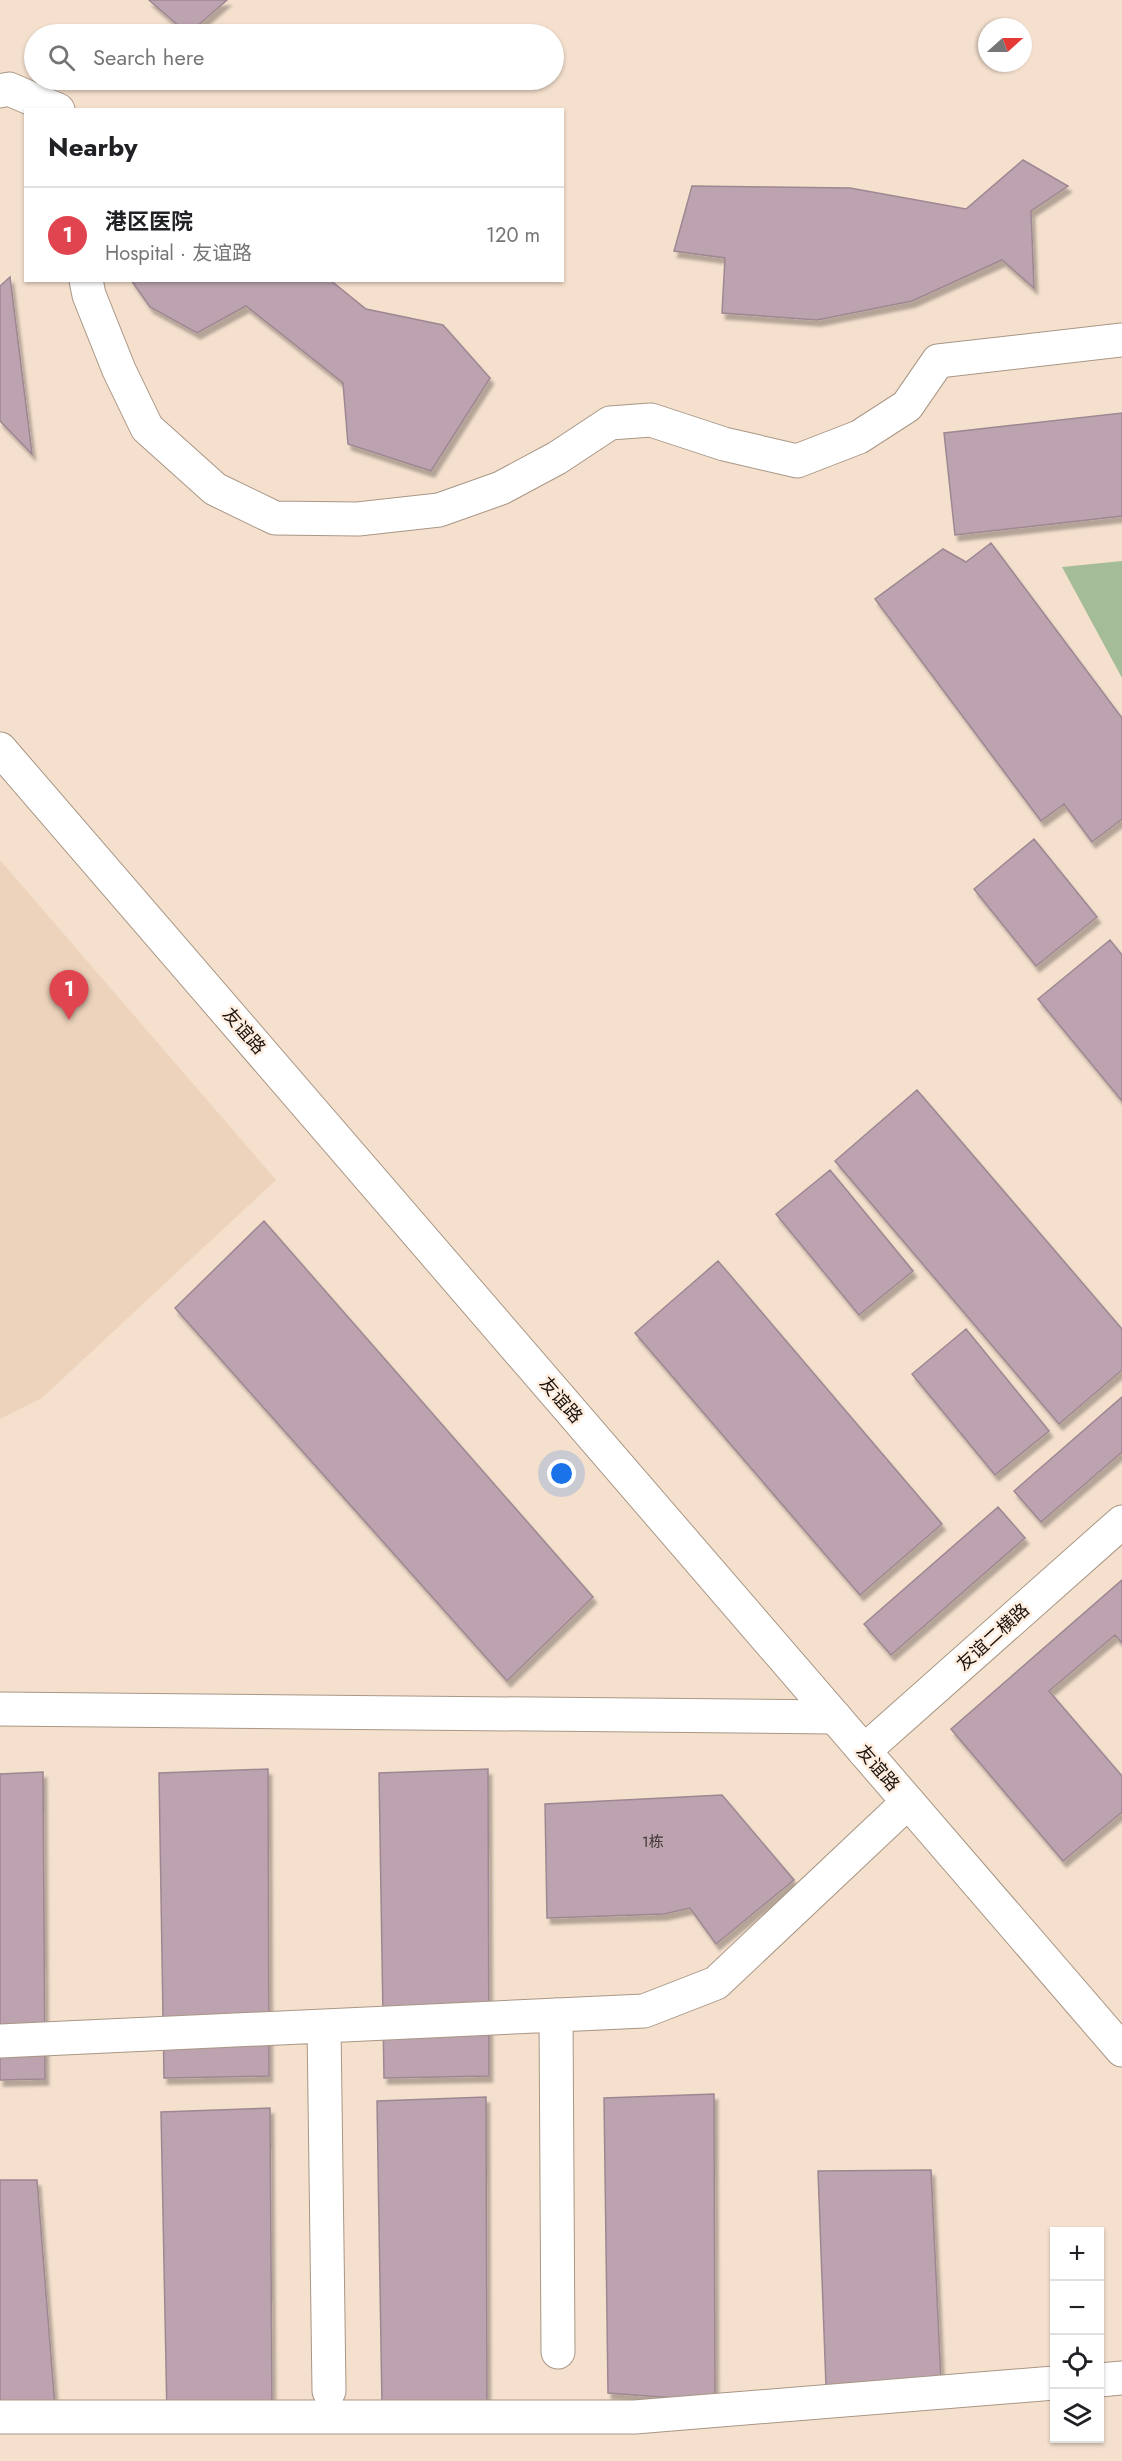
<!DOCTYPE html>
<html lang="en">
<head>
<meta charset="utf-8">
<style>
  :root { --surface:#fff; --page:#f6f6f6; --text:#202124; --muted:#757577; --line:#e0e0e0; --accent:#884417 }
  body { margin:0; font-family:Jost,"Noto Sans SC",sans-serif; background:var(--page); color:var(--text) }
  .controls { position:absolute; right:18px; bottom:18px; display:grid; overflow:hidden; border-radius:0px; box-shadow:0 2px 4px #0004 }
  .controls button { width:54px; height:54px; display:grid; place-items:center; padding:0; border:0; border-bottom:2px solid var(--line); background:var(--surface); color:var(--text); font:30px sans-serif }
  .compass { position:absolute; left:978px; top:18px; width:54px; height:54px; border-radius:50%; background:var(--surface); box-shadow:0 2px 4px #0004; rotate:69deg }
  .you { position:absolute; left:562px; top:1474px; width:21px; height:21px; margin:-15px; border:4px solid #fff; border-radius:50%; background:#1a73e8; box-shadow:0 0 0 9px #1a73e833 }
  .badge { display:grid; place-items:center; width:39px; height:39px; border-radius:50%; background:var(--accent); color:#fff; font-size:20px; font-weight:700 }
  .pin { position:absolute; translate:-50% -50px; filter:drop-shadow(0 2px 3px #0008) }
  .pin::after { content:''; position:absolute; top:32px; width:21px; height:18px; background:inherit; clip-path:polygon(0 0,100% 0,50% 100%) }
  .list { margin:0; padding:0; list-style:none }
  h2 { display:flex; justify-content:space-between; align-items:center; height:78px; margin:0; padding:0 24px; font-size:26px }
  h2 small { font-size:20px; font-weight:400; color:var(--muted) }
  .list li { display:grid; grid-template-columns:39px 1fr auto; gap:18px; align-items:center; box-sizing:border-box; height:96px; padding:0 24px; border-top:2px solid var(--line) }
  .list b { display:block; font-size:22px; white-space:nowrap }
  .list p { margin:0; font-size:20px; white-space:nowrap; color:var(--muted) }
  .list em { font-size:20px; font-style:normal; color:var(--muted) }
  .icon { flex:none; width:33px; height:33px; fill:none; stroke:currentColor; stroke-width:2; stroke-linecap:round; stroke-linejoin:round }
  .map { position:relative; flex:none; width:1122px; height:2461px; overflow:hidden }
  .search { position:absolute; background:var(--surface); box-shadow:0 2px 4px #0004; left:24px; top:24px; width:540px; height:66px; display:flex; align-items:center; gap:15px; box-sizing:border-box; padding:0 21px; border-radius:33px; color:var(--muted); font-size:22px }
  .panel { position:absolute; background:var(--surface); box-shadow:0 2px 4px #0004; left:24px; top:108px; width:540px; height:174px; border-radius:0px }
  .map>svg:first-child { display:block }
</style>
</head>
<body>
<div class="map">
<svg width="1122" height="2461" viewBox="0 0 1122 2461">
  <defs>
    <filter id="shadow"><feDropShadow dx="3.5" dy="6" stdDeviation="1.5" flood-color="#0004"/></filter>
  </defs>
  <rect width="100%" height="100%" fill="#f5e0ce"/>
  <!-- built -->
  <path fill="#edd3bb" d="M0 860 276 1180 42 1398 0 1419Z"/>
  <!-- green -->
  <path fill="#a5bc99" d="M1122 561V678L1062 567Z"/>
  <!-- building -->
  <path fill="#bca3af" stroke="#9f8792" stroke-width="1.5" filter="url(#shadow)" d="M149 0H227L188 34Z
    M1023 160 1068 186 1031 211 1034 288 1002 260 912 301 817 320 722 313 725 258 674 251 692 186 850 188 966 209Z
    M10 277 32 454 0 421V286Z
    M131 280H330L366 309 443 325 490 378 431 471 348 444 343 383 246 306 197 333 150 307Z
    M1122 413V516L955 535 944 433Z
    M991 543 1122 718V819L1092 842 1064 804 1041 821 875 599 943 549 966 562Z
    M1034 839 1097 917 1036 966 974 889Z
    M1110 940 1122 955V1101L1038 999Z
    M917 1090 1122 1329V1370L1059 1424 835 1161Z
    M830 1170 913 1271 859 1315 776 1214Z
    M264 1221 593 1597 507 1681 175 1308Z
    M718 1261 942 1524 860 1595 635 1333Z
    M966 1329 1049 1431 995 1475 912 1374Z
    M1122 1397V1452L1041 1522 1014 1491Z
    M998 1507 1025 1538 891 1655 864 1624Z
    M1122 1580V1643L1115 1635 1049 1691 1122 1776V1812L1063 1861 951 1729Z
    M268 1769 269 2076 164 2078 159 1773Z
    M488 1769 489 2076 384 2078 379 1773Z
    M43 1772 45 2079 0 2080V1774Z
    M722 1795 794 1880 716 1944 690 1908 664 1914 547 1918 545 1804Z
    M714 2094 715 2401 608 2393 604 2098Z
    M486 2097 487 2404 382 2407 377 2101Z
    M270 2108 272 2414 167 2417 161 2112Z
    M931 2170 941 2381 826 2386 818 2171Z
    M0 2180H37L56 2420 0 2422Z"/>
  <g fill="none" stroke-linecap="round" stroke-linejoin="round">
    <!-- minor casing -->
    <g stroke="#a99685" stroke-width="35">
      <path id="minor" d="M0 91 9 89 58 110
        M86 280 89 295 119 370 147 428 215 489 275 518 358 519 439 510 501 488 557 458 610 423 651 420 724 444 797 461 859 437 907 406 938 361 1122 340
        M0 1709 835 1717
        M864 1751 1122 1522
        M556 2015 558 2352
        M324 2026 329 2391
        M0 2041 644 2011 716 1983 908 1802
        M1100 2380 1122 2378
        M0 2417H635L1054 2383"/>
    </g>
    <!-- major casing -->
    <g stroke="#a99685" stroke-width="35">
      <path id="major" d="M0 749 1122 2050"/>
    </g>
    <!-- minor -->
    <use href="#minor" stroke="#fff" stroke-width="33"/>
    <!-- major -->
    <use href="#major" stroke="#fff" stroke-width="33"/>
  </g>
  <g text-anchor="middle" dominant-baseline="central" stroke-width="5" stroke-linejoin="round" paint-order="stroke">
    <!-- number labels -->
    <g font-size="15" fill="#423736">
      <text x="653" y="1842">1栋</text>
    </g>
    <!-- street labels -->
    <g font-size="18" fill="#1a130d" stroke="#ffeedf">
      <text transform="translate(244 1031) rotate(49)">友谊路</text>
      <text transform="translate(561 1400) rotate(49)">友谊路</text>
      <text transform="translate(993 1637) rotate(-42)">友谊二横路</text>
      <text transform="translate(878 1768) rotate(49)">友谊路</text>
    </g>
  </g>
</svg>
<div class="controls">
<button>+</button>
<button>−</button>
<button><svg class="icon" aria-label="locate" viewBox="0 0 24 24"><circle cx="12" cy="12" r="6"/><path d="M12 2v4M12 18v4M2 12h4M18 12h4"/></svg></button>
<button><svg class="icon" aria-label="layers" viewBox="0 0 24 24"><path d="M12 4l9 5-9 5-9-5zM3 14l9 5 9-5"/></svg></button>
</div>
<svg class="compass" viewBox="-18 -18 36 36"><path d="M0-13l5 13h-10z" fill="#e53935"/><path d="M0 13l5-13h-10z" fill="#757577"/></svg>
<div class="you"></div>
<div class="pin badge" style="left:69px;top:1020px;background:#e0444e">1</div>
<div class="search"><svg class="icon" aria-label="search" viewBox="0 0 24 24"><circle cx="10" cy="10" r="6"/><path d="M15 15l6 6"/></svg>Search here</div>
<section class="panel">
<h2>Nearby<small></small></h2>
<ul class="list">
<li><span class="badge" style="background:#e0444e">1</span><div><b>港区医院</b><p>Hospital · 友谊路</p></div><em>120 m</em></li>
</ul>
</section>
</div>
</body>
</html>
